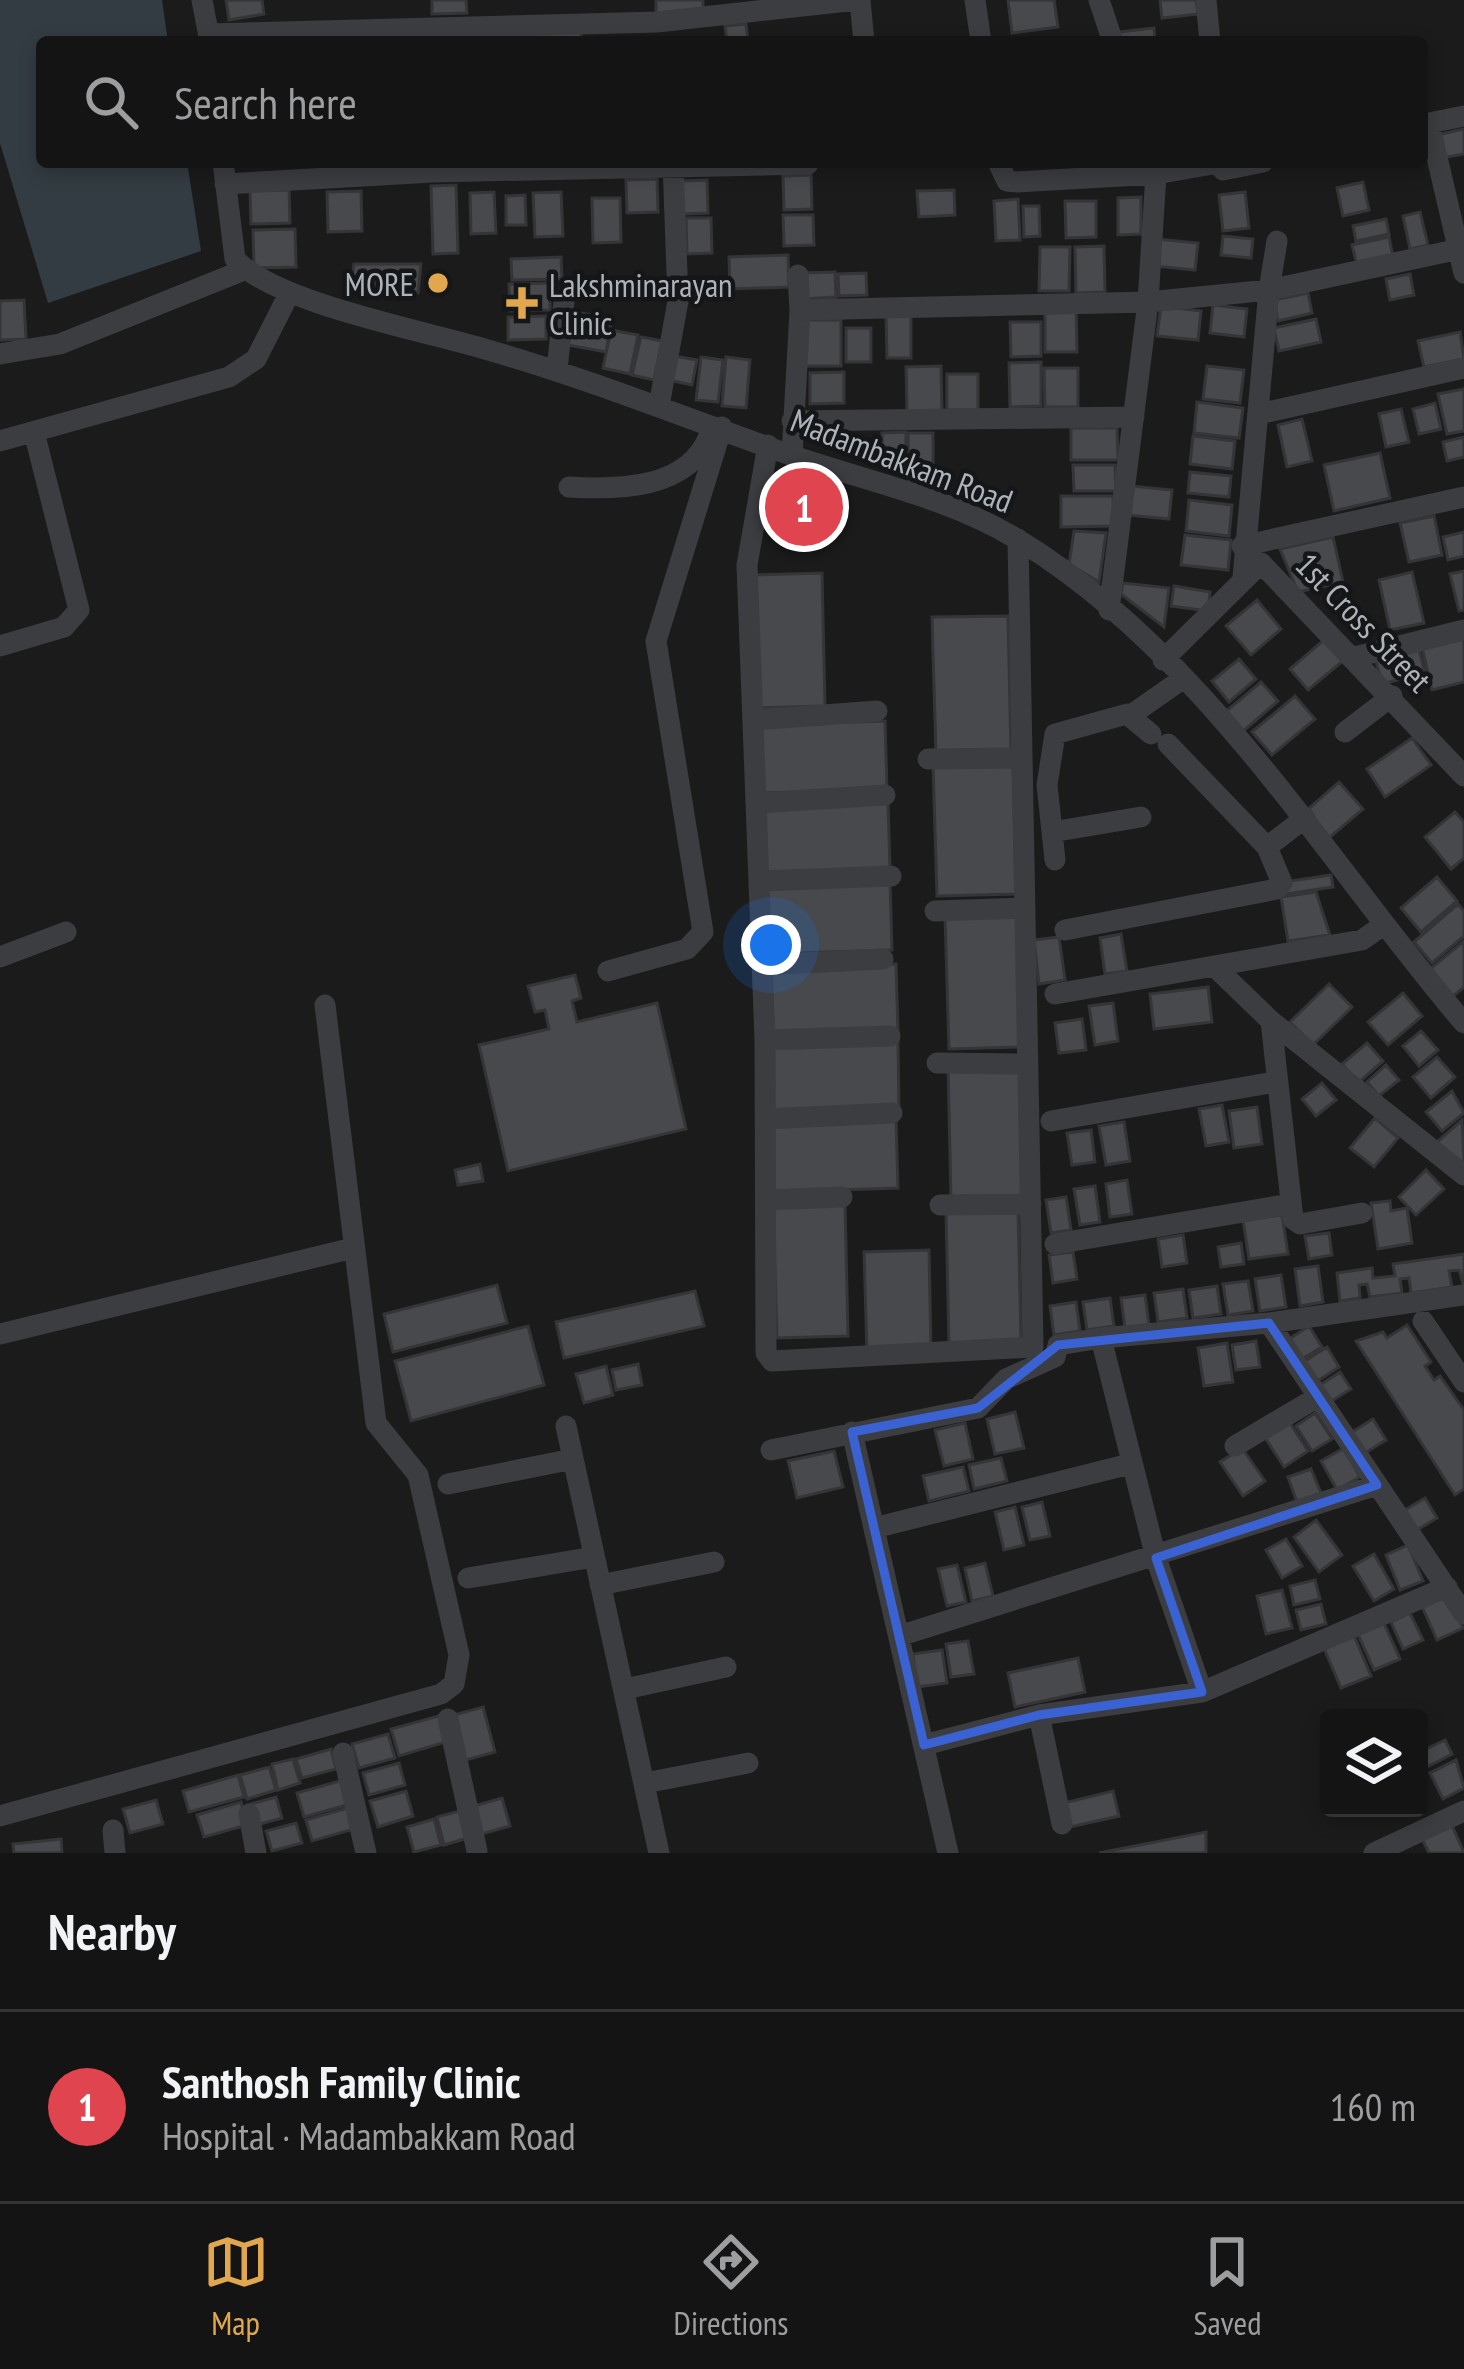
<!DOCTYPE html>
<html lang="en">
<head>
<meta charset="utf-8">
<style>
  :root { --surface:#141415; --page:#212122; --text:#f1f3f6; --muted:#9d9ea0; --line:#333334; --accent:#e1a74e }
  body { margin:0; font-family:"PT Sans Narrow",sans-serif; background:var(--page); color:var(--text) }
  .controls { position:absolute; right:36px; bottom:36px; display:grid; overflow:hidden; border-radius:12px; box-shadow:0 6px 18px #0003 }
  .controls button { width:108px; height:108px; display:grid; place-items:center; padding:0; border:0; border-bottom:3px solid var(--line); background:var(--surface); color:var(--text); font:60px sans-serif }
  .you { position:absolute; left:771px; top:945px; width:42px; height:42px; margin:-30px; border:9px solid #fff; border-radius:50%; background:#1a73e8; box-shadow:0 0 0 18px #1a73e833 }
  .badge { display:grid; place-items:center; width:78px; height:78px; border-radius:50%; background:var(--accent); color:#fff; font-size:39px; font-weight:700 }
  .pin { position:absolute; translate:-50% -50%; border:6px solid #fff; box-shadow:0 3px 12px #0006 }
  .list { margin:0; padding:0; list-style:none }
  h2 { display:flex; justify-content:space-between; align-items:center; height:156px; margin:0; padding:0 48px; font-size:51px }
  h2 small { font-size:39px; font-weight:400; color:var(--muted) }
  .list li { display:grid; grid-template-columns:78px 1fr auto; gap:36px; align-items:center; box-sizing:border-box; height:192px; padding:0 48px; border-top:3px solid var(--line) }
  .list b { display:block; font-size:45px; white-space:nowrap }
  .list p { margin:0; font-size:39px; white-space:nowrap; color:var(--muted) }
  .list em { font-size:39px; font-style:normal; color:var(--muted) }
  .icon { flex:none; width:66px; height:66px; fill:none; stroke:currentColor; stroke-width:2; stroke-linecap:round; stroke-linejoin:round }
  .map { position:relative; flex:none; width:1464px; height:1853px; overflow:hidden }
  .search { position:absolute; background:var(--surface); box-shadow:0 6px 18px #0003; left:36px; right:36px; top:36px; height:132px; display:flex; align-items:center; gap:30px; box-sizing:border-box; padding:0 42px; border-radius:12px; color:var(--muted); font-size:45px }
  .sheet { height:348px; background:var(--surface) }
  nav { display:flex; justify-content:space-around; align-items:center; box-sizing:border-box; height:168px; border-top:3px solid var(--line); background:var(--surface); font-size:33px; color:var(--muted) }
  nav a { display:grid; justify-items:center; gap:6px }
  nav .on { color:var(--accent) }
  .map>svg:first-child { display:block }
</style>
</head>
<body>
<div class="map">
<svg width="1464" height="1853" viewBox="0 0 1464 1853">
  <rect width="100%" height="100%" fill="#1b1b1c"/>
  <!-- water -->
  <path fill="#333c42" d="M0 0H162L168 42H42V162H187L201 251 48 303 0 143Z"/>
  <!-- building -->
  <path fill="#48494c" stroke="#353538" stroke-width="3" d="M226 0H262L264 14 229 20Z
    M432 0H466L467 13 432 14Z
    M656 0H703V14L656 13Z
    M1008 0H1054L1058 27 1012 33Z
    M1160 0H1196L1198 14 1162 18Z
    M746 24 748 42H727L725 26Z
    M1154 28 1155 42H1120L1119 32Z
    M581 30V42H522L521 32Z
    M1464 129V154L1442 158 1437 135Z
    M811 175 812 209 784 210 783 176Z
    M657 179 658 212 627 213 626 180Z
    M707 180 708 213 683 214 682 181Z
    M1363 182 1369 210 1343 216 1337 188Z
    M456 185 458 253 433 254 431 186Z
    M289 190 290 223 251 224 250 191Z
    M954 190 955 215 919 217 917 191Z
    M361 191 362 231 328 232 327 192Z
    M494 192 496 233 471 234 470 193Z
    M561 192 563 236 535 237 533 193Z
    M1245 192 1249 228 1223 231 1219 195Z
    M525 195 526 225H506V196Z
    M1141 197V234L1118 235V198Z
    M592 198H620L621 242 593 243Z
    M1018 199 1020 240 996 241 994 201Z
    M1065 201H1096V237L1066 238Z
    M1023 206H1039L1040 236 1024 237Z
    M1420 212 1428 245 1410 249 1403 216Z
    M783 215H813L814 245 784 246Z
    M686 218H711L712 253 687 254Z
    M1386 219 1389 234 1356 241 1353 226Z
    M295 229 296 267 254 268 253 230Z
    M1223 236 1253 239 1251 258 1221 255Z
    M1389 237 1393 257 1357 265 1352 245Z
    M1157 239 1198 243 1195 270 1154 266Z
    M1104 246 1105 292 1076 293 1075 247Z
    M1040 247H1070L1069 291H1039Z
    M788 255 789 287 730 289 729 257Z
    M561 257 562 279 512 280 511 259Z
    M354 264H421L418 293 351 282Z
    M835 272 836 297 803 299 802 273Z
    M866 273 867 295 839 296 838 274Z
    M1410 274 1414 295 1390 300 1386 279Z
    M550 283V310L510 311 509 284Z
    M1308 293 1312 313 1278 321 1274 300Z
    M24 300 26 339 0 340V301Z
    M1213 305 1247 309 1244 337 1210 333Z
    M1161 306 1201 311 1198 340 1157 336Z
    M1045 309H1076L1077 352H1045Z
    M574 312 612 318 606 352 568 345Z
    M546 316V339L508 340V317Z
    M886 316H911V358H887Z
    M1316 319 1321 342 1279 351 1274 328Z
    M804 320H841V366H805Z
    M1010 322H1041V356L1011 357Z
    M846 328H871V362H846Z
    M611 330 638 335 630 374 603 368Z
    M1460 332 1464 359 1424 367 1418 341Z
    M641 337 662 341 654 380 632 375Z
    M674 356 697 360 692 385 669 380Z
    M701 357 723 360 718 402 696 400Z
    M726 357 750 360 746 408 722 406Z
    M1041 362V406L1010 407 1009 363Z
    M941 366 942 412H907L906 367Z
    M1207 366 1244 370 1240 403 1203 399Z
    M1044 368H1078V407H1045Z
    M844 372V403L810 404V373Z
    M947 374H978V410H947Z
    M1464 389V431L1447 434 1438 394Z
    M1197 402 1243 408 1239 438 1194 433Z
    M1435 403 1441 429 1419 434 1413 409Z
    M1401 409 1409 442 1386 447 1379 414Z
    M1302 419 1312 461 1287 467 1278 425Z
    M1071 428H1117L1118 460H1071Z
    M906 432V463H882V433Z
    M908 433H933V485H909Z
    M1193 436 1235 441 1232 469 1190 464Z
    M1464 437V457L1447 461 1443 442Z
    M1380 453 1390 498 1334 511 1324 465Z
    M1073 465H1115L1116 491H1074Z
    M1190 472 1231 476 1229 497 1188 493Z
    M1131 486 1172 490 1169 519 1128 515Z
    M781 494 816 499 811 530 792 527 793 518 778 516Z
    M1061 496H1113L1114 526 1061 527Z
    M1189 500 1232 505 1229 536 1186 531Z
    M1434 516 1442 555 1409 562 1400 523Z
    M1074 531 1106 533 1099 582 1069 564Z
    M1464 532V556L1448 560 1443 537Z
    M1185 535 1231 540 1228 570 1181 565Z
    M1333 537 1343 582 1298 592 1280 549Z
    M1464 571V610L1459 611 1450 574Z
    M1412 572 1424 623 1390 630 1379 580Z
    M822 573 825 706 754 708 751 575Z
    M1123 583 1169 588 1164 627 1121 594Z
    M1174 586 1210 592 1208 611 1171 606Z
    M1257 600 1281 629 1251 655 1226 626Z
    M1008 616 1011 752 936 754 932 617Z
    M1464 638V682L1432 690 1422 647Z
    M1325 639 1344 660 1308 690 1290 669Z
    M1418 646 1425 673 1382 684 1375 658Z
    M1239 659 1256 679 1229 702 1212 681Z
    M1261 682 1278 701 1241 733 1224 713Z
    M1295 696 1315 719 1272 755 1252 732Z
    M885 721 887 789 759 793 757 725Z
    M1412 738 1431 765 1385 797 1367 769Z
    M1013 763 1016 894 937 896 933 765Z
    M1339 782 1363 809 1329 838 1306 811Z
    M888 803 890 871 762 875 760 806Z
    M1455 812 1464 822V858L1451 869 1425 837Z
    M1331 875 1333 887 1286 894 1284 882Z
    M1437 877 1457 901 1421 932 1401 908Z
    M890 882 892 950 764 954 762 885Z
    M1316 892 1330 935 1288 941 1281 897Z
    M1458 904 1464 911V936L1432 963 1414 942Z
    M1017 914 1020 1047 949 1049 945 916Z
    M1121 934 1127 971 1105 974 1100 938Z
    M1059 937 1065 980 1039 984 1034 940Z
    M1464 941V987L1452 997 1429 970Z
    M896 964 898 1032 770 1035 768 967Z
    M575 975 581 998 572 1001 577 1022 657 1003 686 1129 508 1171 479 1045 549 1029 545 1010 535 1012 528 986Z
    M1329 984 1352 1007 1313 1045 1290 1022Z
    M1208 987 1212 1022 1154 1029 1150 994Z
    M1403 993 1422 1016 1388 1045 1368 1022Z
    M1113 1003 1118 1041 1095 1045 1089 1006Z
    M1082 1019 1086 1050 1059 1053 1055 1023Z
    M1421 1031 1438 1050 1419 1066 1403 1046Z
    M898 1041 899 1109 772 1113 770 1045Z
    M1367 1043 1383 1061 1358 1083 1342 1064Z
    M1437 1057 1455 1077 1431 1098 1413 1077Z
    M1020 1064 1023 1197 951 1199 948 1066Z
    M1386 1065 1399 1080 1379 1096 1367 1082Z
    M1322 1083 1336 1100 1316 1116 1302 1099Z
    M1452 1091 1464 1113 1442 1131 1426 1112Z
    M1222 1105 1229 1142 1206 1146 1199 1109Z
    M1257 1107 1262 1144 1234 1148 1229 1111Z
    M1375 1118 1398 1138 1374 1167 1350 1148Z
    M896 1120 898 1188 770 1192 768 1124Z
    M1462 1120 1464 1161 1458 1166 1437 1142Z
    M1124 1122 1130 1161 1106 1165 1099 1126Z
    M1091 1130 1095 1162 1072 1165 1067 1133Z
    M480 1164 483 1181 458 1185 455 1170Z
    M1426 1170 1444 1189 1416 1215 1399 1197Z
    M1127 1180 1132 1214 1110 1217 1106 1184Z
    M1095 1186 1100 1222 1080 1225 1074 1189Z
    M1066 1197 1071 1230 1051 1233 1046 1200Z
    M1390 1201 1391 1211 1407 1208 1412 1243 1378 1249 1371 1203Z
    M845 1203 848 1336 777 1338 773 1205Z
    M1018 1209 1021 1342 949 1344 946 1211Z
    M1282 1215 1288 1254 1249 1259 1243 1220Z
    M1329 1233 1332 1255 1309 1259 1305 1236Z
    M1183 1235 1187 1263 1162 1267 1158 1239Z
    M1241 1243 1244 1264 1221 1267 1218 1247Z
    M929 1250 931 1352 867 1354 864 1252Z
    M1073 1252 1077 1279 1053 1283 1049 1255Z
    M1464 1254V1287L1459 1270 1449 1271 1452 1287 1411 1293 1409 1278 1400 1279 1402 1293 1370 1297 1367 1284 1359 1285 1360 1298 1340 1301 1337 1273 1372 1268 1373 1278 1395 1276 1393 1264Z
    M1318 1266 1323 1302 1300 1306 1295 1269Z
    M1281 1275 1286 1307 1260 1311 1255 1279Z
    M1248 1281 1253 1311 1228 1315 1223 1284Z
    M497 1285 507 1323 393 1352 384 1314Z
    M1217 1286 1221 1314 1193 1318 1189 1290Z
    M1183 1289 1187 1318 1158 1322 1154 1293Z
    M695 1291 704 1326 564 1358 556 1322Z
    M1145 1295 1149 1325 1125 1328 1121 1298Z
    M1110 1298 1114 1326 1087 1330 1083 1302Z
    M1076 1302 1080 1331 1054 1335 1050 1306Z
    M1407 1325 1431 1362 1425 1366 1434 1380 1440 1376 1464 1410V1489L1455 1495 1356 1341 1383 1332 1387 1338Z
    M528 1326 544 1385 411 1421 395 1361Z
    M1309 1326 1322 1347 1302 1359 1289 1339Z
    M1256 1341 1260 1367 1236 1370 1232 1345Z
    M1227 1343 1233 1382 1204 1386 1198 1348Z
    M1327 1347 1339 1367 1313 1384 1300 1364Z
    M638 1364 642 1385 616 1390 612 1370Z
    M606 1366 613 1395 584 1403 576 1374Z
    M1340 1372 1351 1389 1330 1402 1320 1385Z
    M1015 1412 1024 1448 995 1454 987 1419Z
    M1315 1413 1332 1439 1312 1451 1296 1426Z
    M1373 1419 1386 1440 1365 1453 1352 1432Z
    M1288 1420 1308 1451 1284 1467 1264 1436Z
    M965 1423 973 1459 944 1466 935 1430Z
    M1242 1448 1265 1481 1243 1496 1220 1462Z
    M1344 1448 1360 1477 1337 1490 1321 1461Z
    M834 1451 843 1487 797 1498 788 1461Z
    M1001 1458 1007 1481 974 1489 969 1465Z
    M963 1467 969 1491 929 1501 923 1476Z
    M1311 1469 1321 1493 1297 1502 1288 1477Z
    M1425 1498 1437 1518 1417 1530 1405 1510Z
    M1042 1502 1050 1536 1030 1540 1022 1507Z
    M1015 1507 1024 1545 1004 1550 995 1512Z
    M1316 1520 1342 1555 1319 1572 1294 1537Z
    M1286 1539 1302 1566 1282 1578 1266 1550Z
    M1408 1545 1423 1581 1400 1590 1386 1555Z
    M1374 1554 1394 1589 1374 1601 1353 1566Z
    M985 1563 993 1596 972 1601 965 1568Z
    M957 1565 966 1602 947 1606 938 1569Z
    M1315 1580 1320 1599 1294 1605 1290 1586Z
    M1282 1590 1292 1628 1266 1634 1257 1596Z
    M1447 1592 1463 1628 1437 1640 1421 1604Z
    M1321 1604 1326 1624 1301 1630 1296 1610Z
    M1410 1613 1423 1640 1403 1649 1391 1622Z
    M1383 1621 1400 1659 1374 1670 1357 1632Z
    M1353 1633 1371 1676 1341 1688 1323 1646Z
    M968 1641 974 1674 951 1677 946 1644Z
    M942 1650 947 1683 917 1687 913 1654Z
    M1078 1658 1085 1692 1015 1707 1008 1673Z
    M483 1707 495 1752 466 1760 454 1715Z
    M442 1715 449 1741 399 1756 391 1729Z
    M388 1734 395 1758 359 1768 352 1744Z
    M1445 1740 1452 1754 1427 1767 1420 1752Z
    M331 1749 336 1769 302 1778 296 1759Z
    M293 1759 300 1783 278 1790 272 1764Z
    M1456 1760 1464 1788 1443 1799 1430 1773Z
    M399 1763 405 1785 369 1795 363 1773Z
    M269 1767 276 1790 247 1799 240 1775Z
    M238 1775 244 1797 189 1812 183 1791Z
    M343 1780 350 1804 304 1817 297 1793Z
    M406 1791 413 1816 378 1827 370 1801Z
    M1113 1791 1119 1816 1070 1827 1064 1803Z
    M276 1797 282 1818 253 1826 247 1805Z
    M502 1798 510 1826 482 1834 474 1806Z
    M156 1800 163 1824 130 1833 123 1809Z
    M241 1802 247 1825 204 1837 197 1815Z
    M351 1807 357 1828 312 1841 306 1820Z
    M463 1810 471 1837 444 1845 437 1817Z
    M434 1819 441 1845 414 1852 407 1827Z
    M296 1823 302 1843 272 1851 266 1831Z
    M1451 1823 1464 1853H1429L1421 1837Z
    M1206 1832V1853H1099Z
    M61 1839 62 1853H14L13 1844Z"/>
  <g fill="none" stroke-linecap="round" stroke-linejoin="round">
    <!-- minor -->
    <path stroke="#3c3d41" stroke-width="21" d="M202 0 210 42
      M860 0 864 42
      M975 0 981 42
      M1099 0 1113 42
      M1206 0 1210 42
      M209 34 657 22 857 0
      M1464 116 1429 123 1464 273
      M223 162 235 259C274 303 426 331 488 350 593 380 693 421 796 457 870 482 949 498 1017 539 1203 651 1326 861 1464 1023
      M998 162 1007 181 1017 182 1156 174 1224 162
      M1223 170 1263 162
      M225 184 433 172 808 164
      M798 275 800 310
      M0 354 60 344 244 270
      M557 370 564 301
      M659 406 678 301 673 162
      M1259 414 1464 368
      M792 421 1134 417
      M0 441 229 377 256 359 289 294
      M768 445 747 565 765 1040 766 1353 772 1361 1033 1347 1018 539
      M792 455 800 310 1148 302 1269 290 1277 241
      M569 487C619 490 688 489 709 436
      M1242 546 1464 497
      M1243 577 1269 290 1464 248
      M1109 610 1148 302 1156 174 1152 162
      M0 646 64 627 79 610 34 432
      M1355 657 1464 630
      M1163 660 1261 563 1464 776
      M1131 715 1181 680
      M754 720 877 711
      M1345 732 1392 696
      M1168 744 1267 847
      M928 759 1021 758
      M759 803 885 795
      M1052 832 1141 817
      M1055 860 1047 785 1055 734 1127 714 1151 734
      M760 881 891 876
      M935 911 1025 908
      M1065 930 1277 889 1282 883 1267 847 1305 818
      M0 957 66 932
      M762 965 883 959
      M1214 966 1271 1021 1464 1175
      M608 971 687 949 703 932 656 641 722 427
      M1055 994 1362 940 1382 926
      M1271 1021 1293 1219 1300 1224 1362 1213
      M765 1040 890 1036
      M937 1063 1028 1064
      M766 1119 892 1113
      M1051 1121 1275 1082
      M766 1200 842 1197
      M940 1205 1031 1204
      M1055 1244 1290 1204
      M1423 1321 1464 1382
      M1269 1323 1464 1614
      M0 1334 353 1248
      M1101 1338 1269 1323 1464 1295
      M566 1426 659 1853
      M852 1432 948 1853
      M1235 1446 1316 1398
      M771 1450 978 1408 1006 1379 1055 1357 1058 1345 1101 1338 1156 1558 1202 1692
      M448 1484 573 1459
      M874 1528 1130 1464
      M468 1578 594 1557
      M600 1585 714 1562
      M899 1636 1377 1485
      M625 1689 726 1667
      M1039 1715 1062 1824
      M448 1719 477 1851
      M924 1745 1039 1715 1202 1692 1447 1587
      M343 1753 366 1853
      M645 1783 748 1763
      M249 1814 256 1853
      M0 1816 441 1694 454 1684 459 1655 418 1475 376 1423 325 1005
      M113 1830 115 1853
      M1374 1853 1464 1811"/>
  </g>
  <!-- marked area -->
  <path fill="none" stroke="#3a62d2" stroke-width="9" stroke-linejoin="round" d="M1269 1323 1377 1485 1156 1558 1202 1692 1039 1715 924 1745 852 1432 978 1408 1058 1345Z"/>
  <!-- markers -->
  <g fill="#e1a74e" stroke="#151617" stroke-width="4.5">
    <circle cx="438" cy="283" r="12"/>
    <path d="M516 285h12v12h12v12h-12v12h-12v-12h-12v-12h12z"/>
  </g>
  <g text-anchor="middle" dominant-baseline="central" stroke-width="9" stroke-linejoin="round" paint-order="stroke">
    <!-- poi labels -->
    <g font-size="33" fill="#aeb3bb" stroke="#151617" text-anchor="end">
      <text x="414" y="283">MORE</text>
      <text x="549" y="284" text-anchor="start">Lakshminarayan<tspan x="549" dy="38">Clinic</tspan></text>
    </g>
    <!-- street labels -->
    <g font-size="33" fill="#aeb3bb" stroke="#151617">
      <text transform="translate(902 460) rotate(21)">Madambakkam Road</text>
      <text transform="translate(1364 622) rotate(46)">1st Cross Street</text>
    </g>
  </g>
</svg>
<div class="controls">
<button><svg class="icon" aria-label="layers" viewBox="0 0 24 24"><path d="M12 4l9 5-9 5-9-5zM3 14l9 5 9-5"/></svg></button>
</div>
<div class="you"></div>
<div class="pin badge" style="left:804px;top:507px;background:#e0444e">1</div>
<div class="search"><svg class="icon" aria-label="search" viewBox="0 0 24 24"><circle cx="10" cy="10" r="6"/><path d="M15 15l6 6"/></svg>Search here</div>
</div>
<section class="sheet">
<h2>Nearby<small></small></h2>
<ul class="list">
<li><span class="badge" style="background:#e0444e">1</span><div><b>Santhosh Family Clinic</b><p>Hospital · Madambakkam Road</p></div><em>160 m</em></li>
</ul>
</section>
<nav>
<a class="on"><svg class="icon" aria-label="map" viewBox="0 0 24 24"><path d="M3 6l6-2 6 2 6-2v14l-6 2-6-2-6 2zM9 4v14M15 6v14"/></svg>Map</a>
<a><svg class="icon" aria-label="directions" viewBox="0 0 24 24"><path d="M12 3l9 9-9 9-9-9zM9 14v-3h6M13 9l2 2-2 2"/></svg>Directions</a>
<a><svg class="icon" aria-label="saved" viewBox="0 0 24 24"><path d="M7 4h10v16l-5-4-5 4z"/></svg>Saved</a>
</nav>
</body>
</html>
